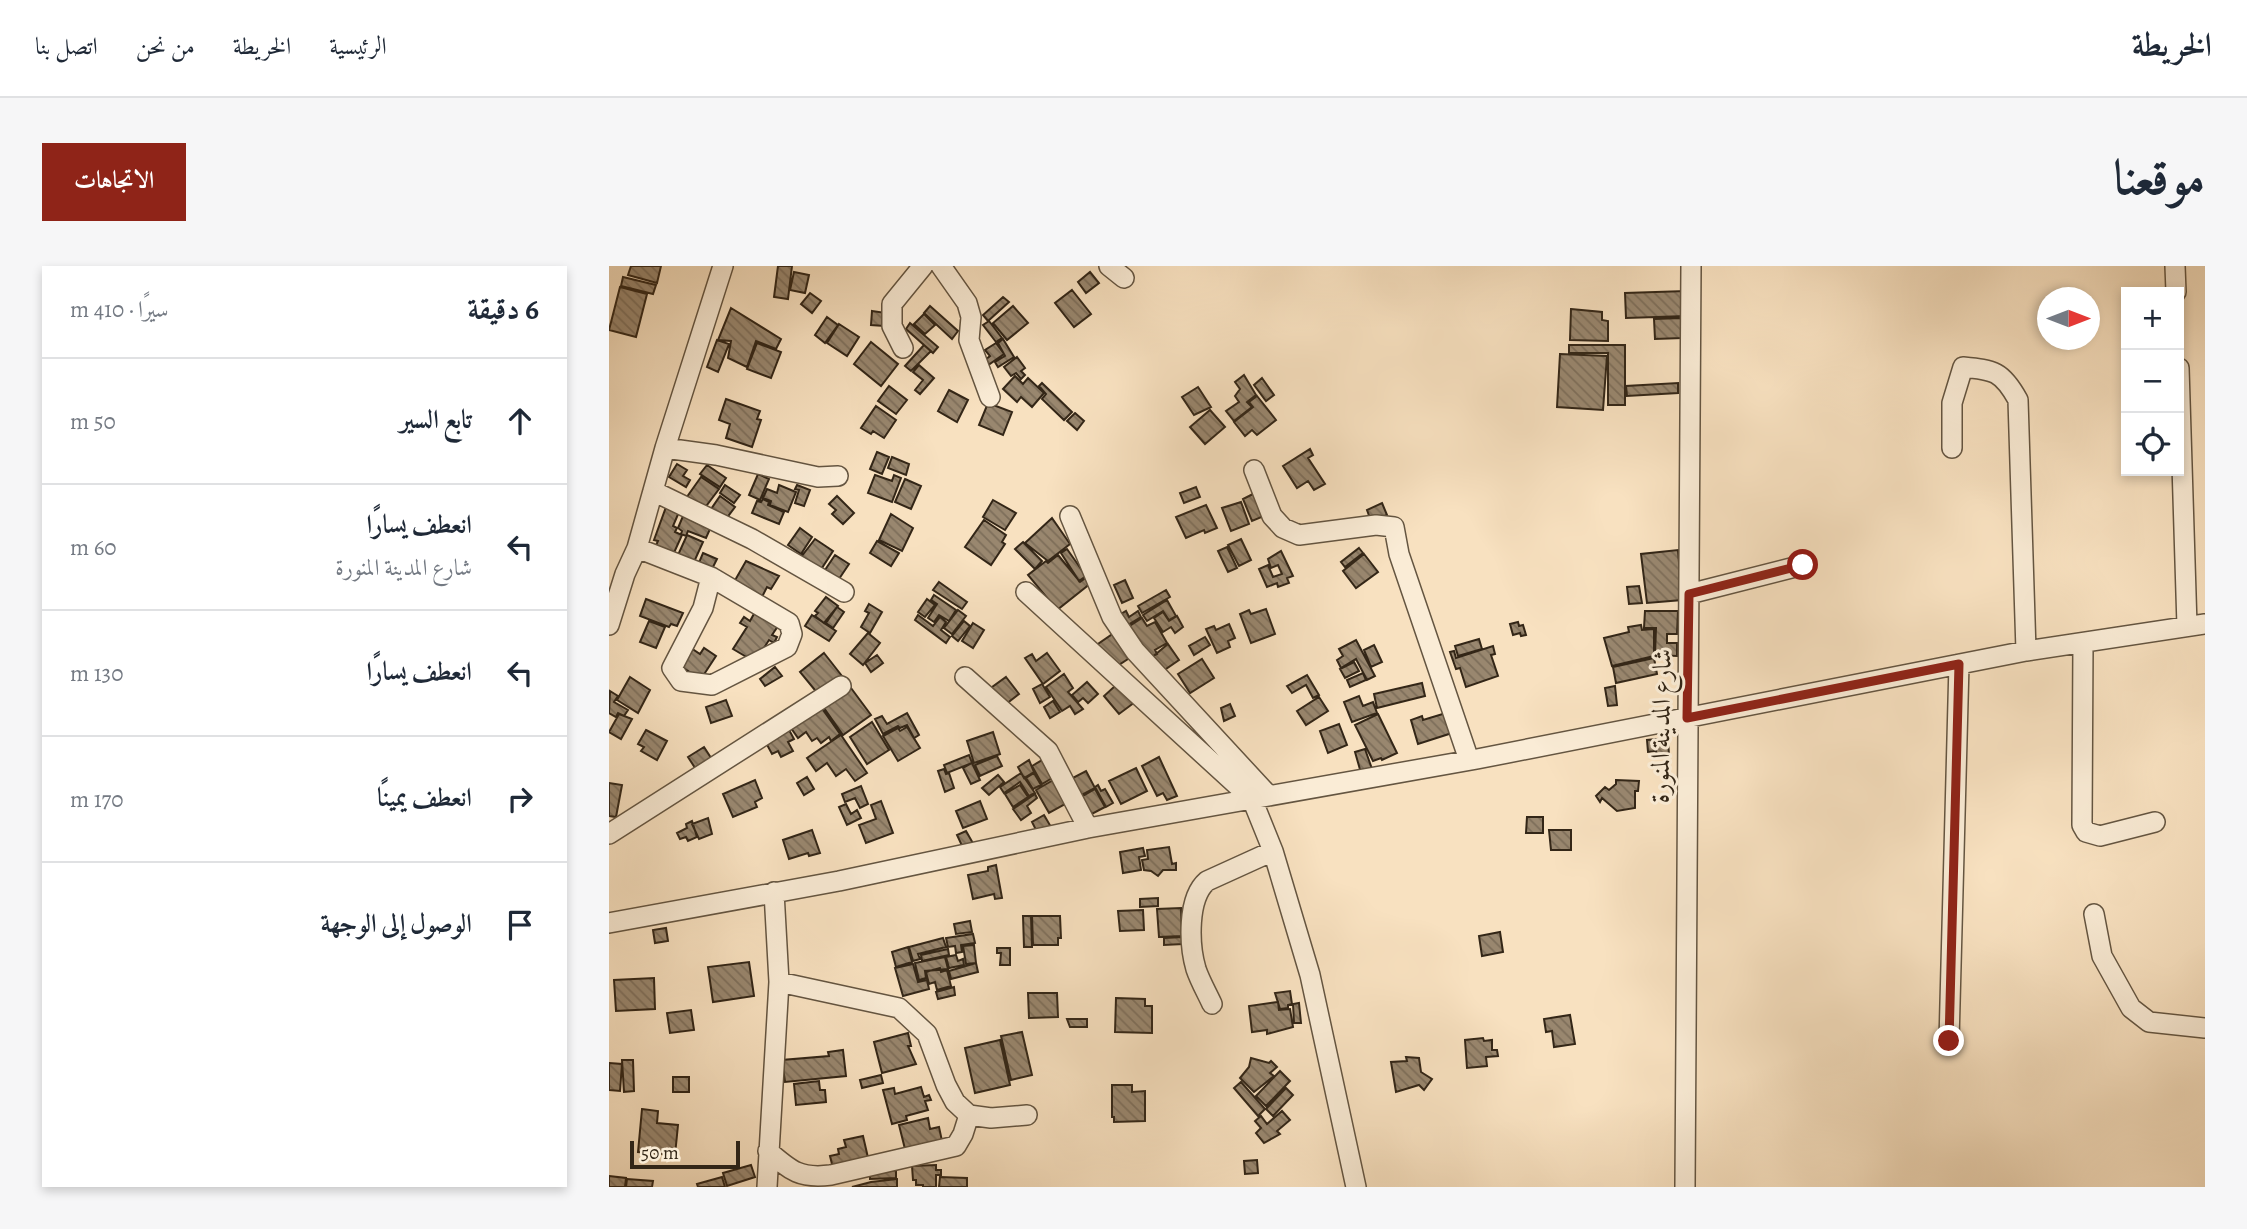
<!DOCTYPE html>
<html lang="ar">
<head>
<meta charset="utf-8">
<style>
  :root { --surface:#fff; --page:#f6f6f7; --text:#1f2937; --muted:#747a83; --line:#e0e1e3; --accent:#8f2418 }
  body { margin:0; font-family:Alegreya,Amiri,serif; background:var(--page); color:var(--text); direction:rtl }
  .controls { position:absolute; right:21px; top:21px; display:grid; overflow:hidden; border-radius:0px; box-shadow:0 4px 10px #0003 }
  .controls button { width:63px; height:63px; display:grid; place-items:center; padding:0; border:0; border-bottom:2px solid var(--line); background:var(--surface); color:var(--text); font:35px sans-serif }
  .compass { position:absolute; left:1428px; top:21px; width:63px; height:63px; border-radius:50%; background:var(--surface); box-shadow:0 4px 10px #0003; rotate:90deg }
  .scale { position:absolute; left:21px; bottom:18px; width:110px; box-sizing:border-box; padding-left:7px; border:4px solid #332617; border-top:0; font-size:19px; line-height:24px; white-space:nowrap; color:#332617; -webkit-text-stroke:5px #faecd6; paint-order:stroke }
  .stop { position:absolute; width:21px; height:21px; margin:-16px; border:5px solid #8f2418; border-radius:50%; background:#fff }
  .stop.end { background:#8f2418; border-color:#fff; box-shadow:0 2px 7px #0008 }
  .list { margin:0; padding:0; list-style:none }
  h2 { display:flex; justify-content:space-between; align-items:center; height:91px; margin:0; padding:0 28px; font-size:30px }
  h2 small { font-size:23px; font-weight:400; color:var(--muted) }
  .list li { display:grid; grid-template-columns:46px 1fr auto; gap:21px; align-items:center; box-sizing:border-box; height:126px; padding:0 28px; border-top:2px solid var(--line) }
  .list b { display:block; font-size:26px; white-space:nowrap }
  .list p { margin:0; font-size:23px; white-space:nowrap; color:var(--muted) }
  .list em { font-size:23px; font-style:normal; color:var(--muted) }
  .icon { flex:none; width:38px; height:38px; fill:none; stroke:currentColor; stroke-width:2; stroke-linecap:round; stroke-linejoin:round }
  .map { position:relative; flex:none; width:1596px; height:921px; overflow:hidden; direction:ltr; border-radius:0px }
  header { display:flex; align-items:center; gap:42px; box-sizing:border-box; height:98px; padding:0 35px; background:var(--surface); border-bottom:2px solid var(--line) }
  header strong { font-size:33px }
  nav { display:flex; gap:38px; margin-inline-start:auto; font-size:24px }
  .intro { display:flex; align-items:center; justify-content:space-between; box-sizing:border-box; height:168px; padding:0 42px }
  h1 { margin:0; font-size:49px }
  .button { padding:18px 32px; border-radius:0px; background:var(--accent); color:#fff; font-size:24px; font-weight:700 }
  main { display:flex; gap:42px; padding:0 42px }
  aside { flex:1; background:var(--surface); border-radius:0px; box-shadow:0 4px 10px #0003 }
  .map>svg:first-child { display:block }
</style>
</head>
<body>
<header>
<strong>الخريطة</strong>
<nav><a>الرئيسية</a><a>الخريطة</a><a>من نحن</a><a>اتصل بنا</a></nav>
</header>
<div class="intro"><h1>موقعنا</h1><a class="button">الاتجاهات</a></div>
<main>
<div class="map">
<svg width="1596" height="921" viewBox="0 0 1596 921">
  <defs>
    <pattern id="building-back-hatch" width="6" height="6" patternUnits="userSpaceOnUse" patternTransform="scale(1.75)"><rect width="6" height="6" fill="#99876f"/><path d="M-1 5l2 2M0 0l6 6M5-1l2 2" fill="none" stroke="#7d6e5a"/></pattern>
  </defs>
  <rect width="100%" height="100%" fill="#f8e1c0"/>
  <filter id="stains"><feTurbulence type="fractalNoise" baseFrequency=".00286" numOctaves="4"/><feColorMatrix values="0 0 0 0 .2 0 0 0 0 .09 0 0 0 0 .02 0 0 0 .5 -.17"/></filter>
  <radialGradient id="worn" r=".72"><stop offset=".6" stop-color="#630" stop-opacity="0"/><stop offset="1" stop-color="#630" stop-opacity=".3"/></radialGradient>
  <!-- building -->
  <path fill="url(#building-back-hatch)" stroke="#332617" stroke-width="2" d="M22 0H52L48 17 19 9Z
    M169 0H183L179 33 165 31Z
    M185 6 200 9 196 27 181 24Z
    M481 6 490 17 477 27 469 16Z
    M14 11 47 19 44 28 12 20Z
    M11 21 38 28 27 71 0 64Z
    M463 24 482 48 465 61 446 37Z
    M1077 25 1078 50 1017 52 1016 27Z
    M201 27 212 35 203 47 192 38Z
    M394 31 400 36 379 55 374 49Z
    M321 40 349 65 343 73 315 47Z
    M404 40 419 57 398 74 384 57Z
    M122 42 172 73 167 83 147 75 138 101 119 92 122 75 109 74Z
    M962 43 993 46V54L999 55V75L961 74Z
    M263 45 277 47 275 60 262 59Z
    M315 48 326 59 316 68 305 58Z
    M218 51 229 59 216 77 206 69Z
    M1072 52 1073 72 1046 73 1045 53Z
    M380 55 393 72 387 76 374 59Z
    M301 57 329 81 324 87 297 63Z
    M230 58 250 71 238 90 218 77Z
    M394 73 405 91 389 101 386 96 396 90 389 77Z
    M108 74 120 78 109 106 98 101Z
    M262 76 289 98 272 120 245 98Z
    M148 77 172 86 162 112 138 103Z
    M387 77 395 88 375 102 372 97 381 90 376 84Z
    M315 79 322 85 302 105 296 100Z
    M960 79H1016V139H999V87H960Z
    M951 88 998 90 994 144 948 141Z
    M408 91 416 102 412 105 416 109 412 113 407 107 402 110 395 101Z
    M310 99 325 112 311 128 306 124 314 114 304 106Z
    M635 109 647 129 638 136 643 141 625 155 617 145 630 136 626 130 631 123 626 116Z
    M406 110 414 118 419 112 435 127 423 141 412 131 408 136 394 123Z
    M653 112 665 129 657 135 645 119Z
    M433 117 463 146 455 154 433 133 437 128 430 120Z
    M1069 117V127L1018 130 1017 120Z
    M280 120 298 134 287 148 269 135Z
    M589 121 602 141 585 149 573 131Z
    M340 124 359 134 348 156 329 145Z
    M648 130 667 154 648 169 643 164 636 170 625 156 644 141 640 136Z
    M117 133 151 145 148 153 152 154 143 181 117 172 121 158 110 154Z
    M379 137 403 146 394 169 370 159Z
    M267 140 287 154 275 172 264 165 262 168 252 162Z
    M601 144 616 161 596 178 581 161Z
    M466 147 475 155 468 164 458 155Z
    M701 183 704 189 699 192 716 218 705 224 699 215 688 222 674 200Z
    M268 186 280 191 273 208 261 203Z
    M283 191 300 198 297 209 279 202Z
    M68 198 78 204 74 210 81 214 77 221 60 211Z
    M98 199 117 212 111 221 91 208Z
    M149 208 160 213 151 234 140 229Z
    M266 209 283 215 285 209 292 212 283 236 259 227Z
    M92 211 110 223 92 247 75 235Z
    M296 213 312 220 302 243 286 236Z
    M116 219 131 229 125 237 111 227Z
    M170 219 187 226 179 246 161 239 162 235 154 232 158 223 168 227Z
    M188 219 201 224 195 240 186 237 190 224 186 223Z
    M587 221 591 231 575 237 571 227Z
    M646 227 655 250 643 255 634 233Z
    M111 230 126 241 114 257 100 246Z
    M228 230 245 247 234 258 223 248 227 244 220 238Z
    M154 233 160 236 159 239 175 246 170 258 143 247 148 235 152 236Z
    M384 234 407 247 396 264 374 251Z
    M632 236 640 258 622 265 613 242Z
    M773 237 778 249 762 255 758 244Z
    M597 239 608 262 596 267 595 264 577 272 567 251Z
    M57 241 70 246 64 260 68 262 66 266 73 269 64 289 44 286 49 275 45 274Z
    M282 248 304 262 293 285 270 274Z
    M74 250 101 263 97 272 79 265 77 270 72 268 73 265 69 262Z
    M443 252 461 278 439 295 416 277Z
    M375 254 397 269 393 276 396 278 382 299 356 281Z
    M191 262 203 271 192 288 179 279Z
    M78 269 94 276 85 296 69 289Z
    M206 273 224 285 209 308 189 295Z
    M632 273 642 294 630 300 619 279Z
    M268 275 290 287 282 300 261 287Z
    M414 276 433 295 426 303 406 283Z
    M618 281 628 302 619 306 609 285Z
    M750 282 754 287 736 301 732 296Z
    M458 283 477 310 470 315 452 287Z
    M1069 284 1073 334 1038 337 1032 288Z
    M672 285 684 310 678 312 680 317 669 321 668 317 658 321 650 303 659 299 664 311 673 308 669 299 662 302 659 293Z
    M94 287 108 293 102 305 89 299Z
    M755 288 769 306 747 322 734 305Z
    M226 289 240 298 228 316 214 307Z
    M449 289 471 316 478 311 482 317 448 344 419 309 437 295 439 297Z
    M137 295 170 310 162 323 158 321 153 331 125 316Z
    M516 314 524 332 513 337 505 319Z
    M330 316 358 336 353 343 324 324Z
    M1030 320 1033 337 1020 338 1018 321Z
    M557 324 561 331 533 347 529 340Z
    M325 329 347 344 340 355 330 349 325 356 319 352 328 338 322 334Z
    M217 331 229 340 215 357 206 350 209 347 206 345Z
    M37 333 74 347 68 360 62 358 60 361 31 350Z
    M318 333 326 339 316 351 309 346Z
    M558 334 567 350 560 354 554 345 538 355 534 349Z
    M260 338 273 346 261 367 252 361 260 347 256 345Z
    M228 341 235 346 224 362 217 357Z
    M657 343 666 368 642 377 631 348 640 344 642 348Z
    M349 344 357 350 343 368 335 362Z
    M517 345 520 351 529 345 532 351 517 360 510 349Z
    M1036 345H1069L1068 368H1058V377H1068V390L1046 389 1047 362H1035Z
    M146 346 169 360 163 369 168 371 165 377 160 374 146 396 124 383 138 361 131 357 135 351 141 355Z
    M554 346 560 355 568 350 574 361 566 367 562 361 554 366 545 352Z
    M203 349 227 365 220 375 196 360Z
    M309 349 324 360 331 351 337 356 332 364 341 371 337 377 306 354Z
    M533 352 538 360 546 356 558 377 546 384 548 388 538 393 519 361Z
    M40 355 56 361 47 382 31 376Z
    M355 355 361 360 349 375 343 370Z
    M909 356 910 360 914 359 917 369 912 370 911 367 904 369 901 358Z
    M364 357 375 364 364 382 353 375Z
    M620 358 626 372 619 375 621 381 608 387 597 363 605 360 607 364Z
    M1032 359 1033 364 1045 363V390L1003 400 995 372 1020 366 1019 361Z
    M259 367 271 377 254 399 241 388Z
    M505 367 522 391 502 404 486 380Z
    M596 371 601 379 585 389 580 380Z
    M870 373 873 383 849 390 846 380Z
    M747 374 766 410 758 414 747 393 732 402 728 394 734 390 730 383Z
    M559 378 570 394 551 407 541 393Z
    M765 379 773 396 762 401 755 384Z
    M884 380 886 388 882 389 889 410 857 421 851 402 847 403 841 386 845 385 847 392Z
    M82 382 91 388 95 382 107 390 92 413 71 400Z
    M215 387 233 410 210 429 191 406Z
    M438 387 451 405 434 418 416 392 423 388 427 395Z
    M268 389 274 397 262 406 256 397Z
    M1045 392 1048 408 1007 417 1004 401Z
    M593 393 605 412 581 427 569 408Z
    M745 396 750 405 736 412 731 403Z
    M166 401 173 410 156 420 151 413Z
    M754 407 757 414 741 421 738 414Z
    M455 408 464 422 459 426 474 443 466 448 461 440 453 445 437 421Z
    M698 409 710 429 704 432 697 419 683 427 678 420Z
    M21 411 41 424 29 447 8 434Z
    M397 411 410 428 392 442 379 424Z
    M478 416 489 428 479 437 474 432 469 436 463 429Z
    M813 417 816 430 768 442 765 428Z
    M433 418 441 431 431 437 424 423Z
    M506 420 526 436 510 448 495 430Z
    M1006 420 1008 439 999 440 996 422Z
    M242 422 262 449 234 469 215 442Z
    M1 425 9 430 5 436 19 444 15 450 9 447 7 451 0 447Z
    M750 430 754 440 764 436 768 447 743 456 735 436Z
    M710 431 719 445 697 459 688 445Z
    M117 434 123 450 102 457 97 441Z
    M444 435 451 446 441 452 435 441Z
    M621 438 626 450 615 455 612 442Z
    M212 441 231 468 222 475 220 471 212 477 208 472 203 475 197 466 189 472 182 462Z
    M298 447 310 469 305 472 298 459 291 462 289 460 274 468 266 453 273 450 278 458Z
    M837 447 843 467 809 478 802 454 813 450 814 454Z
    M10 448 23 453 12 473 0 466Z
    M769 448 788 487 773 494 772 492 764 495 746 459Z
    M263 456 280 484 258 498 241 471Z
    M730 458 738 479 719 487 711 465Z
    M298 461 311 482 289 495 274 470 289 462 291 465Z
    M179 462 185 473 179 476 184 485 172 491 169 485 163 488 156 475Z
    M37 464 58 475 48 494 32 485 35 481 29 478Z
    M384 466 391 488 365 497 358 475Z
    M232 469 258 507 246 515 237 503 227 510 218 497 207 505 198 492Z
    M1059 472 1060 490H1048L1047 485 1039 486 1038 474Z
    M95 481 104 495 88 505 79 491Z
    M756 483 763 503 752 507 746 486Z
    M360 489 363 497 338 507 335 499Z
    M388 490 393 500 371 510 366 499Z
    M550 491 568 530 558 534 554 527 548 530 533 500Z
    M435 493 445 511 433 518 423 500Z
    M420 494 425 506 415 512 409 501Z
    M363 497 371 514 362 518 354 502Z
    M527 502 538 525 512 538 500 515Z
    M335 503 337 508 340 507 345 522 336 526 329 505Z
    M477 505 486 522 467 532 458 515Z
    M412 507 426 527 420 530 411 516 395 527 391 521Z
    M425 507 432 519 424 523 417 512Z
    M389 509 395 516 380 529 373 522Z
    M198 511 205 523 195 529 188 517Z
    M446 513 460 536 440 547 427 524Z
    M146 514 153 532 146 536 148 541 124 551 114 528Z
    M1007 514 1030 515 1029 525H1026V542L1008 545 993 532 991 536 987 530 996 521 1000 524 1007 518Z
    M0 517 13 519 7 551 0 550Z
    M411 519 419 531 404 541 396 528Z
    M489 519 492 525 496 523 504 537 497 541 486 521Z
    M252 520 259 538 251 542 246 532 236 536 233 528Z
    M486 523 496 541 477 551 467 534Z
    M426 528 428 532 418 540 422 547 412 554 404 543Z
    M272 535 284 567 257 577 250 559 267 553 262 539Z
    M371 535 378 553 354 562 347 545Z
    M237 538 242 548 248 544 252 552 238 559 230 541Z
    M435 549 442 561 429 568 423 556Z
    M918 551H934V567H917Z
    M99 552 103 568 90 573 83 558Z
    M83 555 88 571 79 575 77 571 71 573 68 567 78 562 77 558Z
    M203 564 211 587 200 590 199 587 180 593 174 574Z
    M940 564H962V584H942Z
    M357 565 365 579 355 584 348 569Z
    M560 581 563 598 567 597V604H554L549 610 542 605 535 604 533 594 539 593 538 584Z
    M534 582 536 590 530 591 532 604 514 607 511 586Z
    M387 599 393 632 386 633 385 628 364 633 359 609 379 605V601Z
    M549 632V640L531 641V633Z
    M572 642 573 670 550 671 548 643Z
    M534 644 535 664 511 665 509 645Z
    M414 650H422L423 681H415Z
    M423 650H451L452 672H449V679H424Z
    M361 655 363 666 347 668 345 658Z
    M57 662 59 675 46 677 44 664Z
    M891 666 894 686 873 690 870 670Z
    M364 668 366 677 352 679 353 686 347 687 346 680 339 681 337 672Z
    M574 671V678L555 679V672Z
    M334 672 337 681 309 688 311 693 304 695 300 681Z
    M365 679 367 697 357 698 354 680Z
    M299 681 303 696 287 701 283 686Z
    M388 682H401V699H391L392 687H388Z
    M339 683 340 689 313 695 312 689Z
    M347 689 349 695 354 693 355 699 340 702 337 691Z
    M336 691 339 703 316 705 317 712 310 714 306 697Z
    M140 696 145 730 104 736 99 701Z
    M367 697 369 706 342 713 340 705Z
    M304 698 309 716 318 714 320 723 294 730 286 702Z
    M331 702 332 706 338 704 342 720 328 724 326 716 320 718 317 706Z
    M45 712 46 743 7 745 5 714Z
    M345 721 346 729 329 733 327 726Z
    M681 725 683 738 679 739V742L671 743 666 727Z
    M419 727H448L449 751 420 752Z
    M507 732 536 733V740H543V767L506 766Z
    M669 736 670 744 681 743 684 761 658 768V764L643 766 640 740Z
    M690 737 692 757H685L684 738Z
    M82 744 85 764 61 767 58 747Z
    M961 749 966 778 945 781 943 765 937 766 935 753Z
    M458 753H478V761H461Z
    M413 766 423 809 402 814 392 770Z
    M299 767 302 780H299L307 798 273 807 265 776Z
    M874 772 875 775 883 774V784H888L889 790 877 791 878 800 858 802 856 774Z
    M391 774 401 819 366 827 356 782Z
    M234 784 237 810 176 816 173 794 220 790 219 786Z
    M797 791 810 792 812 806 823 813 815 824 810 819 787 826 782 796 798 795Z
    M642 792 660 797 662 795 668 801 661 807 665 810 645 826 631 812 640 801Z
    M13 794H24L25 825 15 826Z
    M0 797 13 798 11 825 0 824Z
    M671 805 681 815 657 840 647 830Z
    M272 809 274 817 253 822 251 814Z
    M64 811H80V826H64Z
    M210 815 211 824H216L217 836 187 839 185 818Z
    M632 816 656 843 649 850 625 822Z
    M503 819H523V826L536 825V855L505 856V851H503Z
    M312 821 315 831 320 829 322 834 316 835 319 844 297 850 298 854 283 858 274 824 285 822 286 828Z
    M677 822 684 829 664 850 657 843Z
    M33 843 49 845 48 857 69 859 66 889 29 886Z
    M673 845 681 854 668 865 671 868 655 877 647 867 652 862 646 855 652 850 658 858Z
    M319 852 321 863 330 861 333 875 296 883 290 859Z
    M254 870 260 896 224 902 221 890 230 888 229 883 237 881 235 874Z
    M648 894 649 907 636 908 635 895Z
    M142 899 146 911 118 920 114 907Z
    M327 899V904H332V909H327V921H314V919H307V914H304L303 900Z
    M287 904V912L261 913V905Z
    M0 910 17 912 16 921H0Z
    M113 911 116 921H89L88 918Z
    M331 911 358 912V921H330Z
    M18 913 44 915 43 921H17Z
    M288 913V921H243L262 916Z"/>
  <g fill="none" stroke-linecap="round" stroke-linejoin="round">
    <!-- minor casing -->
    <g stroke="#645541" stroke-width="22">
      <path id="minor" d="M332 0 358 37 362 51 360 74 381 131
        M500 0 515 12
        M1566 0 1567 26
        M294 82 283 60V38L314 0
        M1570 102 1578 360
        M56 182 107 189 209 211 229 210
        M1343 182V137L1354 101C1385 104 1393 105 1409 134L1417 385
        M645 204 663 250 674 262 690 269 767 259 785 261 790 288 860 494
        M44 225 143 273 235 326
        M461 250 503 351 526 385 660 530
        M28 282 102 311 180 357 183 368 178 381 103 419 72 415 63 402 94 342 102 311
        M417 326 643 533 664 585 701 709 747 921
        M1080 328 1194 299
        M0 359 16 308 28 282 56 182 114 0
        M1474 377 1473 559 1477 566 1491 570 1546 556
        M356 411 439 485 479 562
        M0 568 232 420
        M1485 648 1493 690 1522 742 1540 756 1596 762
        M0 657 230 615 479 562 868 493 1417 385 1596 358
        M170 716 290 742 318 768 337 819 346 836 360 849 382 852 418 849
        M603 738C598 727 591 715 587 703 580 679 578 632 598 615L664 585
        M1340 775 1350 398
        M159 885C182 905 191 913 222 909L347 880 354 868 360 849
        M158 921 170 716 165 626
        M1076 921 1082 0"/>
    </g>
    <!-- minor -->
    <use href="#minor" stroke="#faecd6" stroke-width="19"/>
  </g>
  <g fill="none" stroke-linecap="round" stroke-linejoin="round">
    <!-- route -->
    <path stroke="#8f2418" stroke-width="9" d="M1194 299 1080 328 1078 452 1350 398 1340 775"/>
  </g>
  <g text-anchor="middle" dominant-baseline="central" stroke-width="6" stroke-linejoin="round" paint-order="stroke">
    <!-- street labels -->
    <g font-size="26" fill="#332617" stroke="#faecd6">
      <text transform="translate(1052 460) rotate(-89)">شارع المدينة المنورة</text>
    </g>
  </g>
  <rect width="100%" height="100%" filter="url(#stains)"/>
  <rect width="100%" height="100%" fill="url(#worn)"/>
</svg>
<div class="controls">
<button>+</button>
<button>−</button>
<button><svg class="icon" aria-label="locate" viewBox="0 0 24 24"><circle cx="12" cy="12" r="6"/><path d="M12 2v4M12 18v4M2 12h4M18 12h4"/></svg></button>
</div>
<svg class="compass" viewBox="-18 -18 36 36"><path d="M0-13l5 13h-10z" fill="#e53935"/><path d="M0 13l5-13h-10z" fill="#747a83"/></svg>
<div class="scale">50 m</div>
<div class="stop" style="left:1194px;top:299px"></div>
<div class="stop end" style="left:1340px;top:775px"></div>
</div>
<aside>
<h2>6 دقيقة<small>سيرًا · 410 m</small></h2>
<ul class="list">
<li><svg class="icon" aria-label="ahead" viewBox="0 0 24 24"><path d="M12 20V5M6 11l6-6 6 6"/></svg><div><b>تابع السير</b></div><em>50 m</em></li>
<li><svg class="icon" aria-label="left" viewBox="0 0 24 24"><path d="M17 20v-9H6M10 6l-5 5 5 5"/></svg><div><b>انعطف يسارًا</b><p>شارع المدينة المنورة</p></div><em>60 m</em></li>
<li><svg class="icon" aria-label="left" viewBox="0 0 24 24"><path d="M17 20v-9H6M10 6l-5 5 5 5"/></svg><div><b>انعطف يسارًا</b></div><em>130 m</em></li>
<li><svg class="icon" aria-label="right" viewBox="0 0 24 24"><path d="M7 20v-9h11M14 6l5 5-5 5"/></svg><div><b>انعطف يمينًا</b></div><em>170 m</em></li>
<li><svg class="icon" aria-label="arrive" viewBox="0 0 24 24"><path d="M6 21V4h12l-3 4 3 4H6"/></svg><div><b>الوصول إلى الوجهة</b></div></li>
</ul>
</aside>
</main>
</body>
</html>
